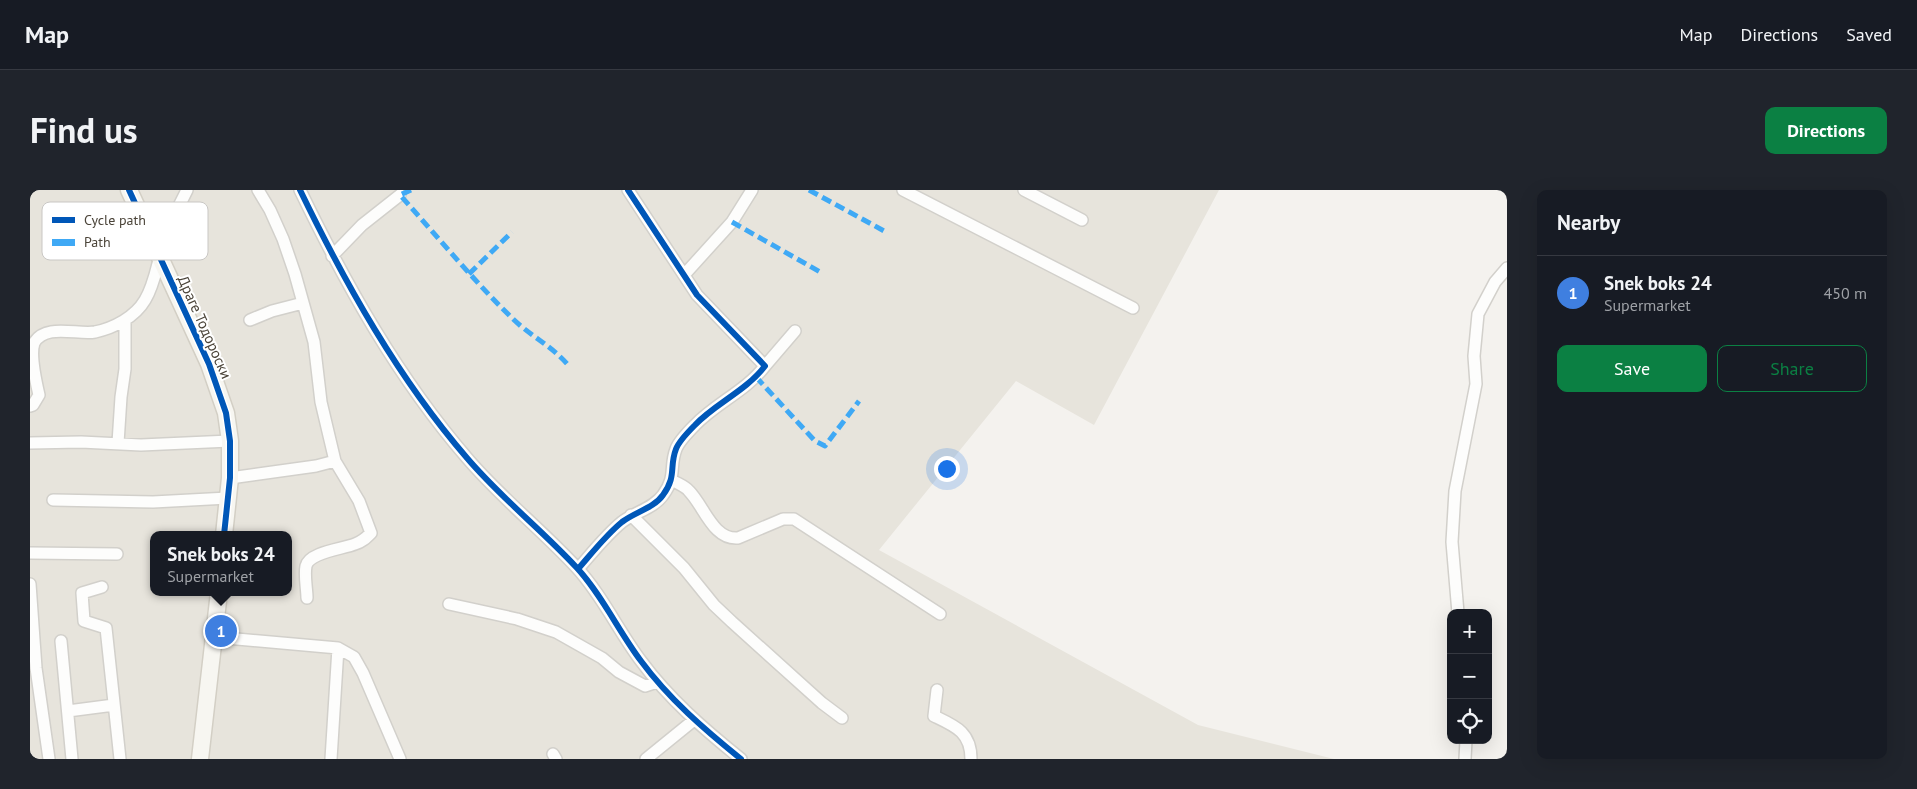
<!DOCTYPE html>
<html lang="en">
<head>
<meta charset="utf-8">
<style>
  :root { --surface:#171b24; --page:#20242c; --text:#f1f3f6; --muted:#9ea1a6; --line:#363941; --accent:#0b8043 }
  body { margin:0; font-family:"PT Sans",sans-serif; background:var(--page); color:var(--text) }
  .controls { position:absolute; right:15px; bottom:15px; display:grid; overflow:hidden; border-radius:10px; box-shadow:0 5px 20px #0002 }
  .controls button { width:45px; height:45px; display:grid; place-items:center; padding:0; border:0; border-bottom:1px solid var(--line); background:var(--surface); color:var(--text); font:25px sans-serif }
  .you { position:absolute; left:916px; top:278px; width:18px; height:18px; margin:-12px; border:4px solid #fff; border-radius:50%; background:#1a73e8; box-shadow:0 0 0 8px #1a73e833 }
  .badge { display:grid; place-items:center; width:32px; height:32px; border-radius:50%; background:var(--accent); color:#fff; font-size:16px; font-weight:700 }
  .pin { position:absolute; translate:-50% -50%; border:2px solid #fff; box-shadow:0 1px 5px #0006 }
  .popup { position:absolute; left:120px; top:341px; width:142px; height:65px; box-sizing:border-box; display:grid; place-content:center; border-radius:10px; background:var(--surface); filter:drop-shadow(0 1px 4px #0005); font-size:16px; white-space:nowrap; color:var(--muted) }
  .popup b { font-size:19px; color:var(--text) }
  .popup::after { content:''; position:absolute; left:50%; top:100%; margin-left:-10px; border:10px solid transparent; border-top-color:var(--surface) }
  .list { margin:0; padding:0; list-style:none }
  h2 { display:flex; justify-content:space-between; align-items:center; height:65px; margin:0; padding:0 20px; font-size:21px }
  h2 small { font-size:16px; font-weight:400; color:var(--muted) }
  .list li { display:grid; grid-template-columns:32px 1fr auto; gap:15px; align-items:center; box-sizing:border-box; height:75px; padding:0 20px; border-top:1px solid var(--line) }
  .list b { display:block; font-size:19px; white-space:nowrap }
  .list p { margin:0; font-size:16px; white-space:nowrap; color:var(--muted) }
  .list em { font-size:16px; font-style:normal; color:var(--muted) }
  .actions { display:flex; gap:10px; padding:15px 20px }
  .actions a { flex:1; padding:11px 0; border:1px solid var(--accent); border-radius:10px; text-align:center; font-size:18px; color:var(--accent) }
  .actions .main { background:var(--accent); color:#fff }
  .icon { flex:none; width:28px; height:28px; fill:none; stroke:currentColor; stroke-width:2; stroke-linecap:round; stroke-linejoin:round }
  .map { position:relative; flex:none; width:1477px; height:569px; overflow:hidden; border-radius:10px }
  header { display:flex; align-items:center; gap:30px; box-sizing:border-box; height:70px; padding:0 25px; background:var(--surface); border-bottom:1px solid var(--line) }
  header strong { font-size:24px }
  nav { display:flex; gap:28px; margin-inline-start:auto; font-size:18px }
  .intro { display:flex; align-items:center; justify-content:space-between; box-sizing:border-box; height:120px; padding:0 30px }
  h1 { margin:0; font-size:35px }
  .button { padding:12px 22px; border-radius:10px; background:var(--accent); color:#fff; font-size:18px; font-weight:700 }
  main { display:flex; gap:30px; padding:0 30px }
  aside { flex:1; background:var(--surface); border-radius:10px; box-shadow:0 5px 20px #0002 }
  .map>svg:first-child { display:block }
</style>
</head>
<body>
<header>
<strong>Map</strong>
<nav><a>Map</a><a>Directions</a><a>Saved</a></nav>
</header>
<div class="intro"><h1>Find us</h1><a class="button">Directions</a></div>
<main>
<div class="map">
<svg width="1477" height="569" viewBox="0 0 1477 569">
  <rect width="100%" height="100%" fill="#f4f2ee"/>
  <!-- residential -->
  <path fill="#e7e4dc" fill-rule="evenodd" d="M0 0H1189L1064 235 986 191 849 360 1168 535 1304 569H0ZM124 345H258V402H124Z"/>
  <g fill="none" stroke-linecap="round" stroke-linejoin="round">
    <!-- street casing -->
    <g stroke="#d2d0cb" stroke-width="14">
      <path id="street" d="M228 0 240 20 253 49 265 84 284 152 291 212 305 271 329 311 341 343C336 348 332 352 325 354 313 359 279 362 276 376 274 386 277 399 277 408
        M270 0C316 95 368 188 437 268 471 308 512 340 547 378 572 405 589 442 611 471 639 509 675 540 711 569
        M873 0 1103 118
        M994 0 1052 30
        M127 60 157 0
        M302 66 332 35 370 5
        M654 85 702 32 722 0
        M220 130 242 121 273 113
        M735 176 765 141
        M0 216 3 215 9 205C6 192 0 164 4 153 15 133 47 145 65 142 84 138 105 127 115 110 123 97 126 81 130 66
        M0 253 51 252 111 255 200 251
        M88 253 91 207 95 179V130
        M200 288 286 276 305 271
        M642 290C648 294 655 296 659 301 674 316 683 350 708 348L753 329H764L910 424
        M23 310 123 312 198 308
        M601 325 654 378 684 415 702 432 792 513 812 528
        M0 363 87 364
        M548 379C562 363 576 345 592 332 605 322 624 318 633 305 647 286 639 277 646 259 649 251 659 241 665 235 686 213 716 201 735 176L667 105 598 0
        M0 394 6 478 19 569
        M72 397 52 403 54 431 76 438 90 569
        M419 414 487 429 526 442 572 468 589 482 615 496 627 492
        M1428 423 1422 352 1425 301 1446 194 1444 166 1448 124 1465 92 1477 78
        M185 447 308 458 301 569
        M31 451 42 569
        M308 458 324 467 333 483 370 569
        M907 500 904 526C925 536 941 542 941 569
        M38 521 84 515
        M523 564 526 569
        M616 569 664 530
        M1435 569 1436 550"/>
    </g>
    <!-- secondary casing -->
    <g stroke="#d3cfc5" stroke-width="19">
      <path id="secondary" d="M99 0 179 174 196 223 200 251V288L194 345
        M170 569 189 402"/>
    </g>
    <!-- street -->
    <use href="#street" stroke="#fdfdfc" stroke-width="11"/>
    <!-- secondary -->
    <use href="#secondary" stroke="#f7f6f1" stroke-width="16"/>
    <!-- quiet -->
    <path stroke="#3fa9f5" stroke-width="5" stroke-dasharray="10 5" stroke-linecap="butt" d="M381 0 370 5C407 46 442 89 482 128 499 145 522 156 538 175
      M779 0 856 42
      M702 32 792 83
      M439 84 482 42
      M726 187 785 251 795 256 829 211"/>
    <!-- cycleway casing -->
    <g stroke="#fff" stroke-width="9">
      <path id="cycleway" d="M99 0 179 174 196 223 200 251V288L194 345
        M270 0C316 95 368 188 437 268 471 308 512 340 547 378 572 405 589 442 611 471 639 509 675 540 711 569
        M548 379C562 363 576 345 592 332 605 322 624 318 633 305 647 286 639 277 646 259 649 251 659 241 665 235 686 213 716 201 735 176L667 105 598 0"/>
    </g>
    <!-- cycleway -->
    <use href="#cycleway" stroke="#0057b8" stroke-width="6"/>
  </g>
  <g text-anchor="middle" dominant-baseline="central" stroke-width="4" stroke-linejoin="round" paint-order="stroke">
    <!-- street labels -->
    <g font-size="15" fill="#4b4439" stroke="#fff">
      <text transform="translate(175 137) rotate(66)">Драге Тодороски</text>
    </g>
  </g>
  <!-- legend -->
  <rect x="12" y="12" width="166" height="58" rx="8" fill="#fff" stroke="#c9c7c4" stroke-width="1"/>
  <rect x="22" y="27" width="23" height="6" fill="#0057b8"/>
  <rect x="22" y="49" width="23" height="7" fill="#3fa9f5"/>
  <g font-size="14" fill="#4b4439">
    <text x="54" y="35">Cycle path</text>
    <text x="54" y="57">Path</text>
  </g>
</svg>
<div class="controls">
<button>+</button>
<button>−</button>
<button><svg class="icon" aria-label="locate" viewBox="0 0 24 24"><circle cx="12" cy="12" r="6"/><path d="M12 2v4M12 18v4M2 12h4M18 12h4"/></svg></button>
</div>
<div class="you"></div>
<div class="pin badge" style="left:191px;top:441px;background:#3f7fe0">1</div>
<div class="popup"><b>Snek boks 24</b>Supermarket</div>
</div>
<aside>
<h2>Nearby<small></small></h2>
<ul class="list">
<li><span class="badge" style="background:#3f7fe0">1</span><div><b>Snek boks 24</b><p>Supermarket</p></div><em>450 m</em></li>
</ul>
<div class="actions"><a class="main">Save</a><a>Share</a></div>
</aside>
</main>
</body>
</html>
